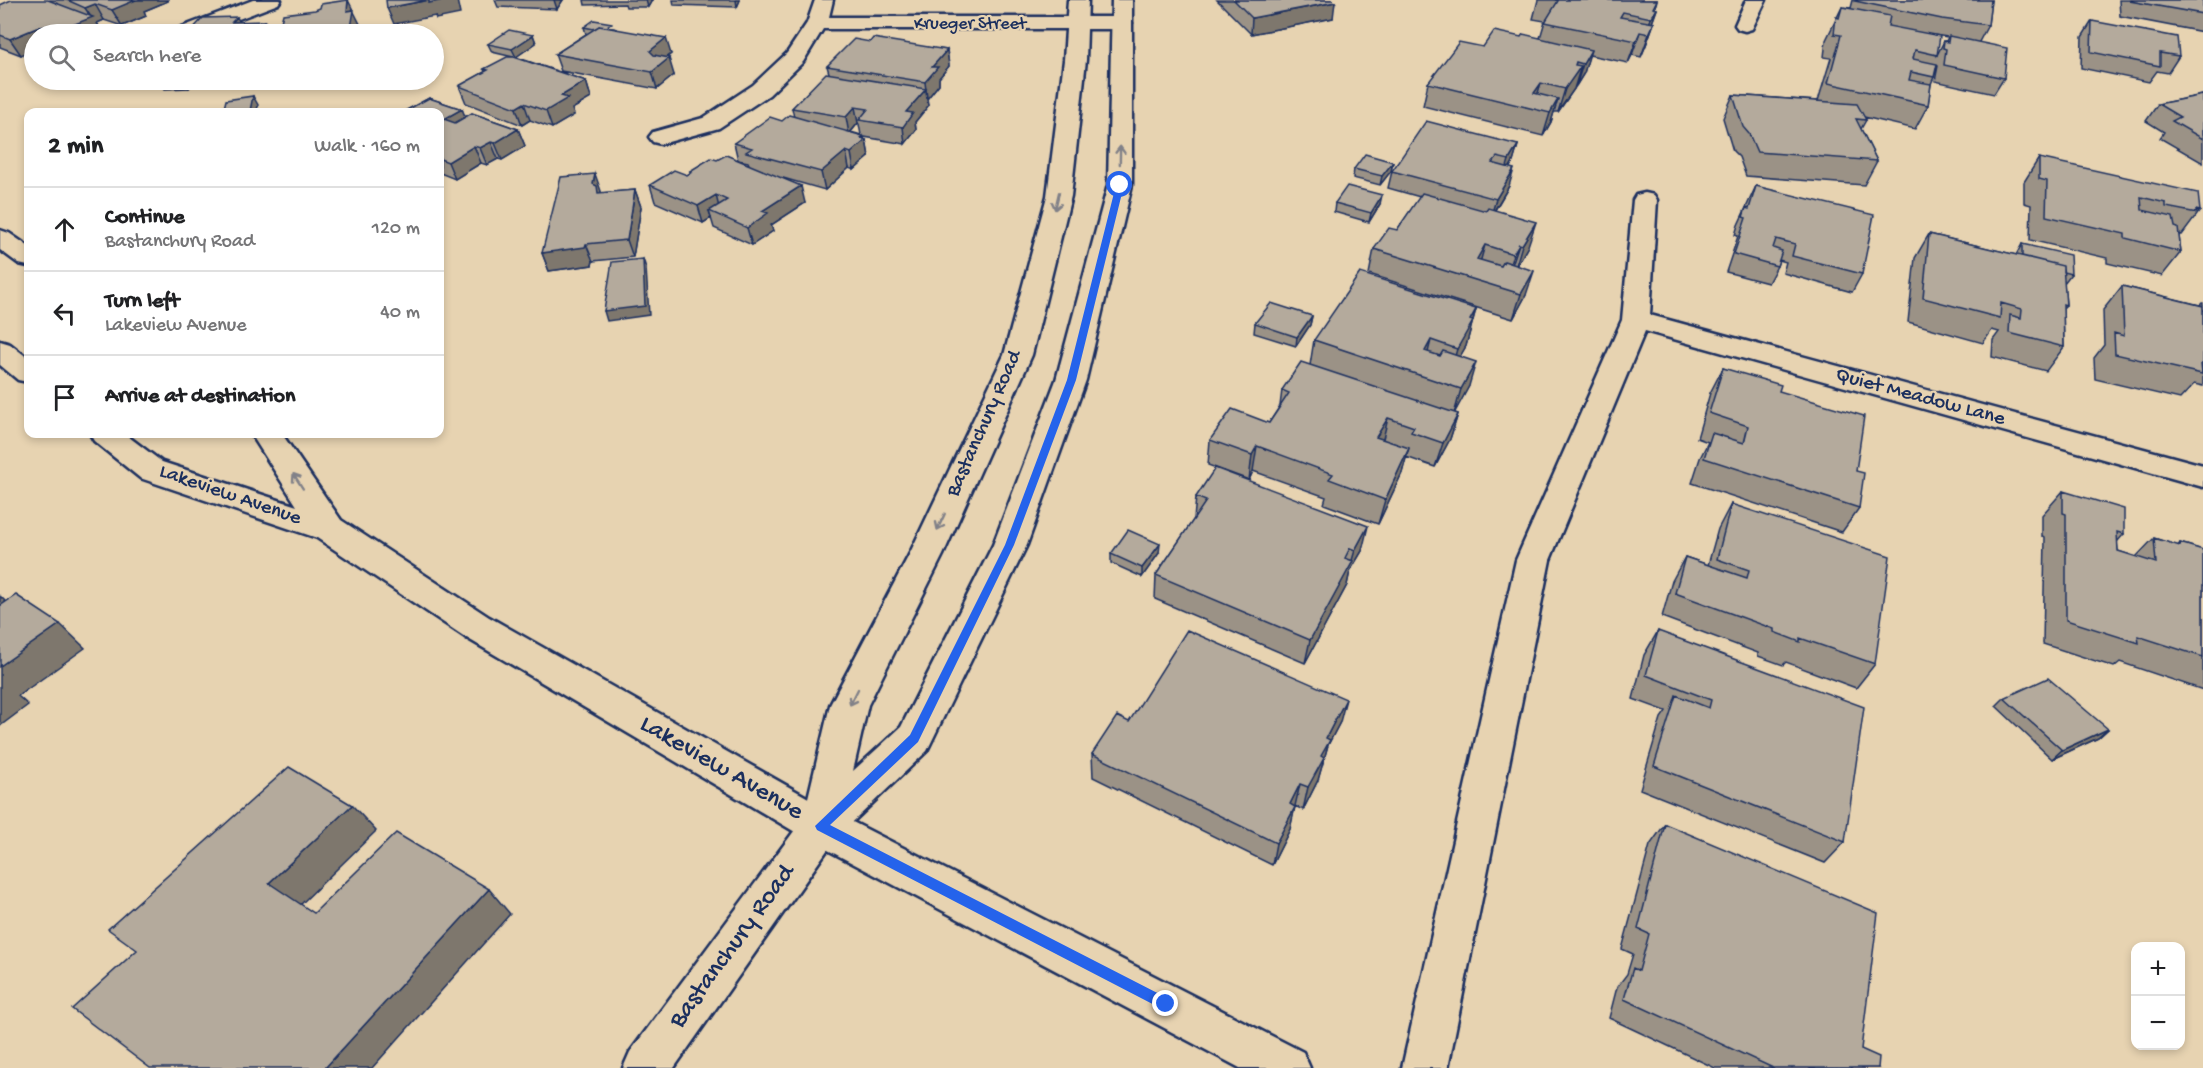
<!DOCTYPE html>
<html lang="en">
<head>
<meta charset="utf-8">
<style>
  :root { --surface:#fff; --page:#f6f6f6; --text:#202124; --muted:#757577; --line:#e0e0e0 }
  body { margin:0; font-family:"Gochi Hand",sans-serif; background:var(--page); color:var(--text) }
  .controls { position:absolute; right:18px; bottom:18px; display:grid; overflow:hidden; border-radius:12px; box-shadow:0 3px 9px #0003 }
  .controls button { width:54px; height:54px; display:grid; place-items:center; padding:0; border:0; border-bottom:2px solid var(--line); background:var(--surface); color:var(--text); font:30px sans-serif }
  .stop { position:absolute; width:18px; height:18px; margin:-14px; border:4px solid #2563eb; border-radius:50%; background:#fff }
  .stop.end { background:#2563eb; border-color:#fff; box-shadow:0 2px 6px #0008 }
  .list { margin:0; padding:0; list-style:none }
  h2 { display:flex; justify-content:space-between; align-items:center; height:78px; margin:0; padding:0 24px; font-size:26px }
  h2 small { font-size:20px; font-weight:400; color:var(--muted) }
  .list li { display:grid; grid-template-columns:39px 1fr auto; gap:18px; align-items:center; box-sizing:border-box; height:84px; padding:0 24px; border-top:2px solid var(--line) }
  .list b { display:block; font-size:22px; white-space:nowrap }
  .list p { margin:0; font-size:20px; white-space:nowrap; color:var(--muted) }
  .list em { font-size:20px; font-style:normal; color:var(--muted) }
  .icon { flex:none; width:33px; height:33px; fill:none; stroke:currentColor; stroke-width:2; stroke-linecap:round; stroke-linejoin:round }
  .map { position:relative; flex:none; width:2203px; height:1068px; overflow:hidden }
  .search { position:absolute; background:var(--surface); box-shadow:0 3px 9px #0003; left:24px; top:24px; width:420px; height:66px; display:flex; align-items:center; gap:15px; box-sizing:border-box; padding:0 21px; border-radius:33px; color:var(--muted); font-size:22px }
  .panel { position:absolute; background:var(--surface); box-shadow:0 3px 9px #0003; left:24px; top:108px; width:420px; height:330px; border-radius:12px }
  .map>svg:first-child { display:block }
</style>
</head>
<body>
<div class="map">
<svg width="2203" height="1068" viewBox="0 0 2203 1068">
  <rect width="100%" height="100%" fill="#e7d3b1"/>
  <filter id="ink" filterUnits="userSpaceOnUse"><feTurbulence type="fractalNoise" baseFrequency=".0167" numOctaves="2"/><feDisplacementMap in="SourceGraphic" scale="12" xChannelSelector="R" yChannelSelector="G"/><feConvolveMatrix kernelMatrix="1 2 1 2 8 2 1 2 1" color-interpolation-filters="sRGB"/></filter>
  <g filter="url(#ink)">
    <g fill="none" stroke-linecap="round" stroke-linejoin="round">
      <!-- minor casing -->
      <g stroke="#1b2f5e" stroke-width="5">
        <path id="minor" d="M253 0H281L278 4 199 34H171L174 30Z
          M815 0H833L829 17H1122L1129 19 1132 23 1129 27 1122 29H823L803 62 769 95 719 128 661 144 653 142 649 137 653 132 703 118 753 85 787 53 807 23Z
          M1746 0H1766L1752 29 1745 31 1738 29 1735 25Z
          M1645 193 1654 195 1657 200 1650 315 2203 465V487L1645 331 1550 560 1448 1068H1402L1516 560 1622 320 1633 200 1636 195Z
          M0 230 9 233 28 246V266L19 264 0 250Z
          M0 341 10 344 28 358V382L18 380 0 365Z
          M90 434H125L162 462 297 506 251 434H282L341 520 489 617 835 813 1303 1052 1310 1068H1240L807 839 465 637 317 538 140 478 94 441Z"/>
      </g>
      <!-- major casing -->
      <g stroke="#1b2f5e" stroke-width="5">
        <path id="major" d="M1068 0H1088L1086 60 1071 196 1032 355 943 555 868 705 853 771 901 727 993 545 1056 380 1108 185 1112 0H1132V185L1086 380 1027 545 927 751 835 839 674 1068H623L630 1052 803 819 830 705 909 555 1004 355 1047 196 1064 60Z"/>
      </g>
      <!-- minor -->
      <use href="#minor" fill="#e7d3b1" fill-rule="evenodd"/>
      <!-- major -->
      <use href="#major" fill="#e7d3b1" fill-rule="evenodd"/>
    </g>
    <!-- wall -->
    <path fill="#9b9286" stroke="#1b2f5e" stroke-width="1.5" fill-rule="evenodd" d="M50 0H168V1L144 11 146 16 122 26 104 20 97 23 103 33 99 34H34L21 55 0 47V5L50 1Z
      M495 0H563L557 9 498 7Z
      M584 0H652L648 7H626L625 4 585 5Z
      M673 0H740L737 7 674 5Z
      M1217 0H1332L1333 18 1251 34Z
      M1538 0H1657L1655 8 1657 9 1652 23H1654L1646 45 1641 57 1632 55 1628 63 1589 55 1584 73 1574 89 1558 112H1554L1551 122 1543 136 1423 106 1428 83 1483 47 1521 37 1540 38 1545 21 1533 19Z
      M1853 0H1991L1988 25 1979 42 2004 78 1994 94 1935 81 1938 66 1937 65 1934 77 1931 84 1928 105 1915 129 1864 117 1866 120 1861 129 1877 161 1864 185 1746 176 1739 157 1733 151 1723 118 1733 95 1818 101 1831 58 1824 57 1826 40 1842 7 1851 8ZM1934 35 1948 37 1946 41H1944L1937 55Z
      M2119 0H2203V32L2120 16Z
      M2092 21 2179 56 2168 73 2157 71 2149 82 2081 68 2082 37Z
      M584 27 614 28 671 54 666 58 674 75 657 89 561 71 555 54 586 34Z
      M533 35 536 43 516 57 586 81 591 98 572 109 574 115 552 128 530 120 522 125 466 103 459 86 485 72 484 69 513 57 492 52 488 44Z
      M870 42 947 50 949 66 939 78V84L927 99 928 106 915 122 916 130 905 144 864 137V139L866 140 869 157 854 170 849 168 825 190 783 178 805 203 771 225 773 231 752 245 714 228 711 218 703 223 655 202 650 185 687 175 690 173V171L717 160 749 164 748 162 738 160 734 143 782 121 794 117 792 108 829 73 827 66ZM858 123 859 124 861 135 851 132Z
      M159 80H240L238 83 192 84 189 88 165 89Z
      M2203 95V163L2160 138 2164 132 2146 121 2158 104Z
      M429 98 462 109 465 117 472 113 518 129 525 146 502 160 498 159 487 165 481 163 455 179 440 173V112H406L405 111Z
      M1518 145 1513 162 1509 168V186L1495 210 1528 246 1517 265 1526 295 1513 319 1369 274 1374 249 1397 230 1420 197 1388 188 1392 171Z
      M2039 158 2200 211 2182 235 2180 234 2179 236 2181 252 2162 276 2107 263V258L2030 240 2031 205 2024 203V182Z
      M1393 162 1391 171 1380 185 1353 178 1354 169Z
      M1756 186 1862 274 1852 292 1783 273 1786 262 1779 260 1777 266 1768 283 1726 272 1738 236 1735 235 1738 225Z
      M635 190 641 207 633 257 593 261 592 265 549 271 542 253 601 191 600 193Z
      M1335 203 1380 204 1369 222 1334 212Z
      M1929 234 2016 255 2022 244 2071 274 2064 283 2066 305 2063 308 2064 347 2046 371 1992 357 1993 340 1999 332 1992 330 1983 343 1908 322 1915 258Z
      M2122 286 2200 305 2202 303H2203V386L2194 384 2180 399 2095 379 2094 358 2104 345 2103 310Z
      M1476 309 1466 346 1460 356 1469 386 1454 413 1458 414 1450 439 1435 467 1406 457 1402 473 1378 524 1324 504 1326 497 1253 471 1249 480 1208 465 1210 440 1269 423 1280 406 1282 390 1310 365 1314 340Z
      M1312 316 1310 325 1296 346 1254 333 1255 323Z
      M1723 368 1779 391 1856 471 1859 508 1842 532 1692 483 1700 458 1708 442 1697 438 1710 393Z
      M2063 491 2124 534 2117 542 2118 551 2136 557 2154 538 2178 546 2180 543 2203 550V690L2120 662 2114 667 2043 644 2045 538 2042 537V515Z
      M1196 497 1362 551 1350 571 1347 585 1305 663 1155 599 1156 575 1194 519Z
      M1731 504 1875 664 1856 688 1786 662 1783 665 1758 656V653L1662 617 1672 581 1685 557 1708 565 1718 529Z
      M1159 553 1142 577 1111 563V554Z
      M1658 631 1845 842 1825 863 1640 789 1661 718 1666 711 1633 699 1644 655Z
      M2004 698 2108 729 2098 738 2052 759 1996 706Z
      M1129 722H1340L1328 745 1318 780 1303 810 1295 806 1290 829 1272 865 1093 777 1092 754Z
      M1665 824 1861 1049 1878 1068H1715L1609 1018 1617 987 1627 974 1633 954 1622 949 1650 845Z"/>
    <!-- shaded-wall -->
    <path fill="#7e776d" stroke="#1b2f5e" stroke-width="1.5" d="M132 0H168V1L144 11 146 16 122 26 112 10Z
      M348 0 361 26 360 34H350L347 11Z
      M429 0H457L460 14 436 19 435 16 394 24 387 8Z
      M554 0H563L557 9Z
      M646 0H652L648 7Z
      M736 0H740L737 7Z
      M1335 2 1333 18 1251 34 1252 18Z
      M95 4 104 20 97 23 103 33 99 34H63L60 30 91 17 85 8Z
      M1657 9 1649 31 1646 34 1651 18Z
      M237 17 245 33 232 22Z
      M265 21 272 34H254Z
      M1654 23 1646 45 1641 57 1649 34Z
      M39 27 44 34H34V49L21 55 10 39Z
      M1640 32 1632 55 1628 63 1636 41Z
      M533 35 536 43 516 57 512 49Z
      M666 38 671 54 655 67 650 51Z
      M947 50 949 66 939 78V84L927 99 925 82 932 67Z
      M1591 50 1584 73 1576 86 1583 64Z
      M669 58 674 75 657 89 652 72Z
      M1576 62 1570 81 1581 66 1574 89 1558 112 1565 89Z
      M184 80H190L192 84 189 88Z
      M586 81 591 98 572 109 574 115 552 128 546 111 561 96Z
      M1541 83 1534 106V93Z
      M926 89 928 106 915 122 916 130 905 144 903 127 906 112Z
      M253 96 258 105 257 112H244Z
      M1558 99 1551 122 1543 136 1550 113Z
      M524 103 530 120 522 125 516 108Z
      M855 107 858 123 849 134 846 117Z
      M462 109 469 126 452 136 444 119Z
      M518 129 525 146 502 160 495 143Z
      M863 136 864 141 866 140 869 157 854 170 851 153Z
      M491 142 498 159 487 165 480 148Z
      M1518 145 1513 162 1504 177 1509 160Z
      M474 146 481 163 455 179 448 162Z
      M846 151 849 168 825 190 821 172Z
      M1393 162 1391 171 1380 185 1382 176Z
      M1514 169 1509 186 1491 216 1496 199Z
      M595 174 601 191 600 195 603 204 593 184Z
      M801 186 805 203 771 225 773 231 752 245 747 228 762 211Z
      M635 190 641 207 633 257 627 240Z
      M716 195 720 212 709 211 711 218 703 223 698 206Z
      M1382 195 1380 204 1369 222 1371 213Z
      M1536 222 1528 246 1515 269 1522 245Z
      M586 244 593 261 592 265 549 271 542 253Z
      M1519 244 1511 268 1506 278 1513 254Z
      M1485 245 1478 270 1477 259Z
      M643 259 646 268 649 315 607 321 604 311Z
      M1534 271 1526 295 1513 319 1521 294Z
      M1476 309 1466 346 1450 374 1457 349 1470 320Z
      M1312 316 1310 325 1296 346 1297 337Z
      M1431 340 1425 365 1419 376 1425 351Z
      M1476 362 1469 386 1454 414 1461 389Z
      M1458 414 1450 439 1435 467 1443 443Z
      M1388 418 1382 443 1376 437Z
      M1257 446 1253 471 1249 480 1252 455Z
      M1409 448 1402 473 1378 524 1385 500Z
      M1368 526 1362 551 1350 571 1347 585 1305 663 1310 640 1351 564 1355 550Z
      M1160 544 1159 553 1142 577V568Z
      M0 596 9 605 0 611Z
      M60 624 85 648 18 696 28 705 0 726V666Z
      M1346 699 1340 722 1328 745 1318 780 1303 810 1308 787 1326 738Z
      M2108 729 2098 738 2052 759 2062 750Z
      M1300 784 1295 806 1285 826 1290 804Z
      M352 805 376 831 297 908 269 883Z
      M1295 807 1290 829 1272 865 1276 843Z
      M489 889 510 914 372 1068H325Z"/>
    <!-- building -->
    <path fill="#b4aa9c" stroke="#1b2f5e" stroke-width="1.5" d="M11 0H48L93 17 60 30 50 26 39 27 10 39 0 35V5Z
      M67 0H136L112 10 95 4 85 8Z
      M348 0 347 11 354 10 350 34H278L283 14 315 10 320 8 321 4Z
      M386 0H444L429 3V0L387 8Z
      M1234 0H1332L1335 2 1252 18Z
      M1555 0H1657L1653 8 1657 9 1651 18 1623 12 1620 17 1654 23 1649 34 1640 32 1636 41 1545 22 1558 1Z
      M1856 0H1991L1988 25 1942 19 1855 1Z
      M2130 0H2203V14L2130 1Z
      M1842 7 1890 16 1888 26 1940 36 1937 55 1915 50 1913 59 1937 64 1934 77 1911 72 1909 80 1931 84 1928 105 1828 83 1841 35 1834 34 1836 17 1839 18Z
      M237 17 232 22 265 21 254 34H188L203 18Z
      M594 20 612 23 607 27 599 26 594 29 584 27Z
      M2092 21 2177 37 2179 56 2160 53V66L2091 52Z
      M599 26 666 38 650 51 654 55 669 58 652 72 555 54Z
      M509 30 533 35 512 49 488 44Z
      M1494 31 1521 37 1523 34 1591 50 1583 64 1576 62 1575 65 1581 66 1565 89 1541 83 1534 93 1558 99 1550 113 1428 83 1459 42 1483 47Z
      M1949 36 2007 48 2004 78 1944 65 1946 49 1943 48 1944 41 1948 42Z
      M873 38 947 50 932 67H938L925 82 827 66 854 39 870 42Z
      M507 57H514L586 81 561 96 568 98 546 111 524 103 516 108 459 86 488 70 484 69Z
      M826 73 926 89 906 112 913 113 903 127 859 120 868 109 855 107 846 117 792 108Z
      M1733 95 1857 104 1866 120 1856 119 1877 161 1757 152 1749 134 1743 127Z
      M2203 95V139L2172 121 2180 117 2158 104Z
      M253 96 250 111 244 112H223L226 100Z
      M429 98 462 109 444 119 455 123 472 113 518 129 495 143 491 142 480 148 474 146 448 162 440 159V112H410L405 111Z
      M789 115 863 136 861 138 866 140 851 153 846 151 821 172 746 152 752 148 734 143 770 117 782 121Z
      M1426 121 1518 145 1509 160 1497 157 1492 163 1514 169 1496 199 1392 171Z
      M1365 154 1393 162 1382 176 1354 169Z
      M726 155 801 186 762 211 768 213 747 228 709 211 727 200 716 195 698 206 650 185 674 170 687 175 692 172 690 171 711 158 717 160Z
      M2039 158 2198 193 2200 211 2196 210 2197 213 2166 207V203L2141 197 2142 210 2173 217 2175 227 2178 228 2181 252 2125 238V234L2046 216 2047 181 2039 179Z
      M595 174 593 184 597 186 598 193 635 190 627 240 586 244 585 247 542 253 561 177Z
      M1347 186 1382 195 1371 213 1335 203Z
      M1756 186 1874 215 1862 274 1792 256 1795 244 1776 239 1773 248 1782 251 1777 266 1734 254 1746 218 1743 217 1746 208 1749 209Z
      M1422 193 1486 211 1488 208 1536 222 1522 245 1519 244 1513 254 1485 245 1477 259 1501 266 1504 261 1534 271 1521 294 1374 249 1389 228 1397 230Z
      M1929 234 2063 266 2066 305 2063 304 2064 347 2009 333 2010 315 2021 318 2022 309 2001 303 2000 318 1923 298Z
      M2022 244 2070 255 2071 274 2063 272V266L2022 256Z
      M643 259 645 306 604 311 612 262Z
      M1360 273 1476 309 1470 320 1473 321 1457 349 1431 340 1425 351 1440 356 1443 351 1476 362 1461 389 1314 340Z
      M2122 286 2203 306V364H2201L2202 374 2115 354 2114 333 2124 336Z
      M1271 303 1312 316 1297 337 1255 323Z
      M1301 362 1458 414 1443 443 1411 432 1414 427 1388 418 1376 437 1409 448 1385 500 1329 479 1333 474 1257 446 1252 455 1210 440 1232 409 1269 423 1289 393 1282 390Z
      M1723 368 1781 385 1779 391 1864 416 1856 471 1864 473 1859 508 1704 458 1712 433 1744 443 1748 426 1709 413Z
      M1215 468 1368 526 1355 550 1350 548 1345 558 1353 561 1310 640 1156 575 1206 501 1196 497Z
      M2063 491 2124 509V534L2117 532 2118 551 2156 563 2154 538 2180 546V543L2203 550V657L2138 636 2139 643 2066 620V514L2063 513Z
      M1731 504 1890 556 1875 664 1800 638V642L1774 632V629L1675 593 1685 557 1747 578 1749 570 1717 559Z
      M1128 530 1160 544 1142 568 1111 554Z
      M16 595 60 624 0 666V606Z
      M1187 630 1346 699 1326 738 1330 740 1321 756 1324 758 1308 787 1300 784 1290 804 1295 807 1276 843 1092 754 1117 716 1129 722Z
      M1658 631 1864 707 1845 842 1654 766 1676 695 1709 708 1711 700 1646 675Z
      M2048 678 2108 729 2062 750 2004 698Z
      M289 767 352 805 269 883 314 913 396 833 489 889 325 1068H150L72 1009 137 950 108 929Z
      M1665 824 1878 913 1861 1049 1879 1057 1878 1068H1773L1624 999 1633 968 1639 971 1649 934 1638 929Z"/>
    <!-- one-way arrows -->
    <defs><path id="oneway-shaft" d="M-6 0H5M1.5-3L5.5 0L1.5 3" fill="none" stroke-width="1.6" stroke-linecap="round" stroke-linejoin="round" transform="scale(1.5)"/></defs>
    <g stroke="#818188">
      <use href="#oneway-shaft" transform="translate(1120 155) rotate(-89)"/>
      <use href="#oneway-shaft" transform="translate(1057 201) rotate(103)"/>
      <use href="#oneway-shaft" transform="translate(298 481) rotate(-123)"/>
      <use href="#oneway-shaft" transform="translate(941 522) rotate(115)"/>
      <use href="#oneway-shaft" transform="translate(854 697) rotate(117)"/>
    </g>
  </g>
  <!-- route -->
  <path fill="#2563eb" d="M1120 183 1124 185 1076 380 1014 545 918 742 830 825 1171 1000 1173 1004 1171 1009 1166 1011 817 830 815 826 910 735 1005 545 1067 380 1116 185Z"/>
  <g text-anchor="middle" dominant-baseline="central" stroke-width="4.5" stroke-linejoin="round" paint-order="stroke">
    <!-- far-street labels -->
    <g font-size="18" fill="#1b2f5e" stroke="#e7d3b1">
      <text x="970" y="24">Krueger Street</text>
    </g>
    <!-- street labels -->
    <g font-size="21" fill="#1b2f5e" stroke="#e7d3b1">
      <text transform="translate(1920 398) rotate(15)">Quiet Meadow Lane</text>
      <text transform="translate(985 424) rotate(-66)">Bastanchury Road</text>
      <text transform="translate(230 496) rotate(19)">Lakeview Avenue</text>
    </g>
    <!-- near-street labels -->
    <g font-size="26" fill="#1b2f5e" stroke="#e7d3b1">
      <text transform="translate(721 769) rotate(30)">Lakeview Avenue</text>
      <text transform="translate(733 947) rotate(-54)">Bastanchury Road</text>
    </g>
  </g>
</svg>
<div class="controls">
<button>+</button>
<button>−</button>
</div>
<div class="stop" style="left:1120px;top:185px"></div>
<div class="stop end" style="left:1166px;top:1004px"></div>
<div class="search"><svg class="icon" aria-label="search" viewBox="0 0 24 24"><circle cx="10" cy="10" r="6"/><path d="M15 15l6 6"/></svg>Search here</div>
<section class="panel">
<h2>2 min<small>Walk · 160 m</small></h2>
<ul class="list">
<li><svg class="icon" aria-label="ahead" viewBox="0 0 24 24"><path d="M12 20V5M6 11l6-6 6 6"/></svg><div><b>Continue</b><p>Bastanchury Road</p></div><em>120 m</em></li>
<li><svg class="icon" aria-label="left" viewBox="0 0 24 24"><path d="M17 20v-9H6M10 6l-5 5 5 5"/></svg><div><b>Turn left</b><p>Lakeview Avenue</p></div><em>40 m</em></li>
<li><svg class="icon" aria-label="arrive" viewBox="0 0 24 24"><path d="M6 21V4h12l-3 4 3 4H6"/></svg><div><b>Arrive at destination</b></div></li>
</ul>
</section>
</div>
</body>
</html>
